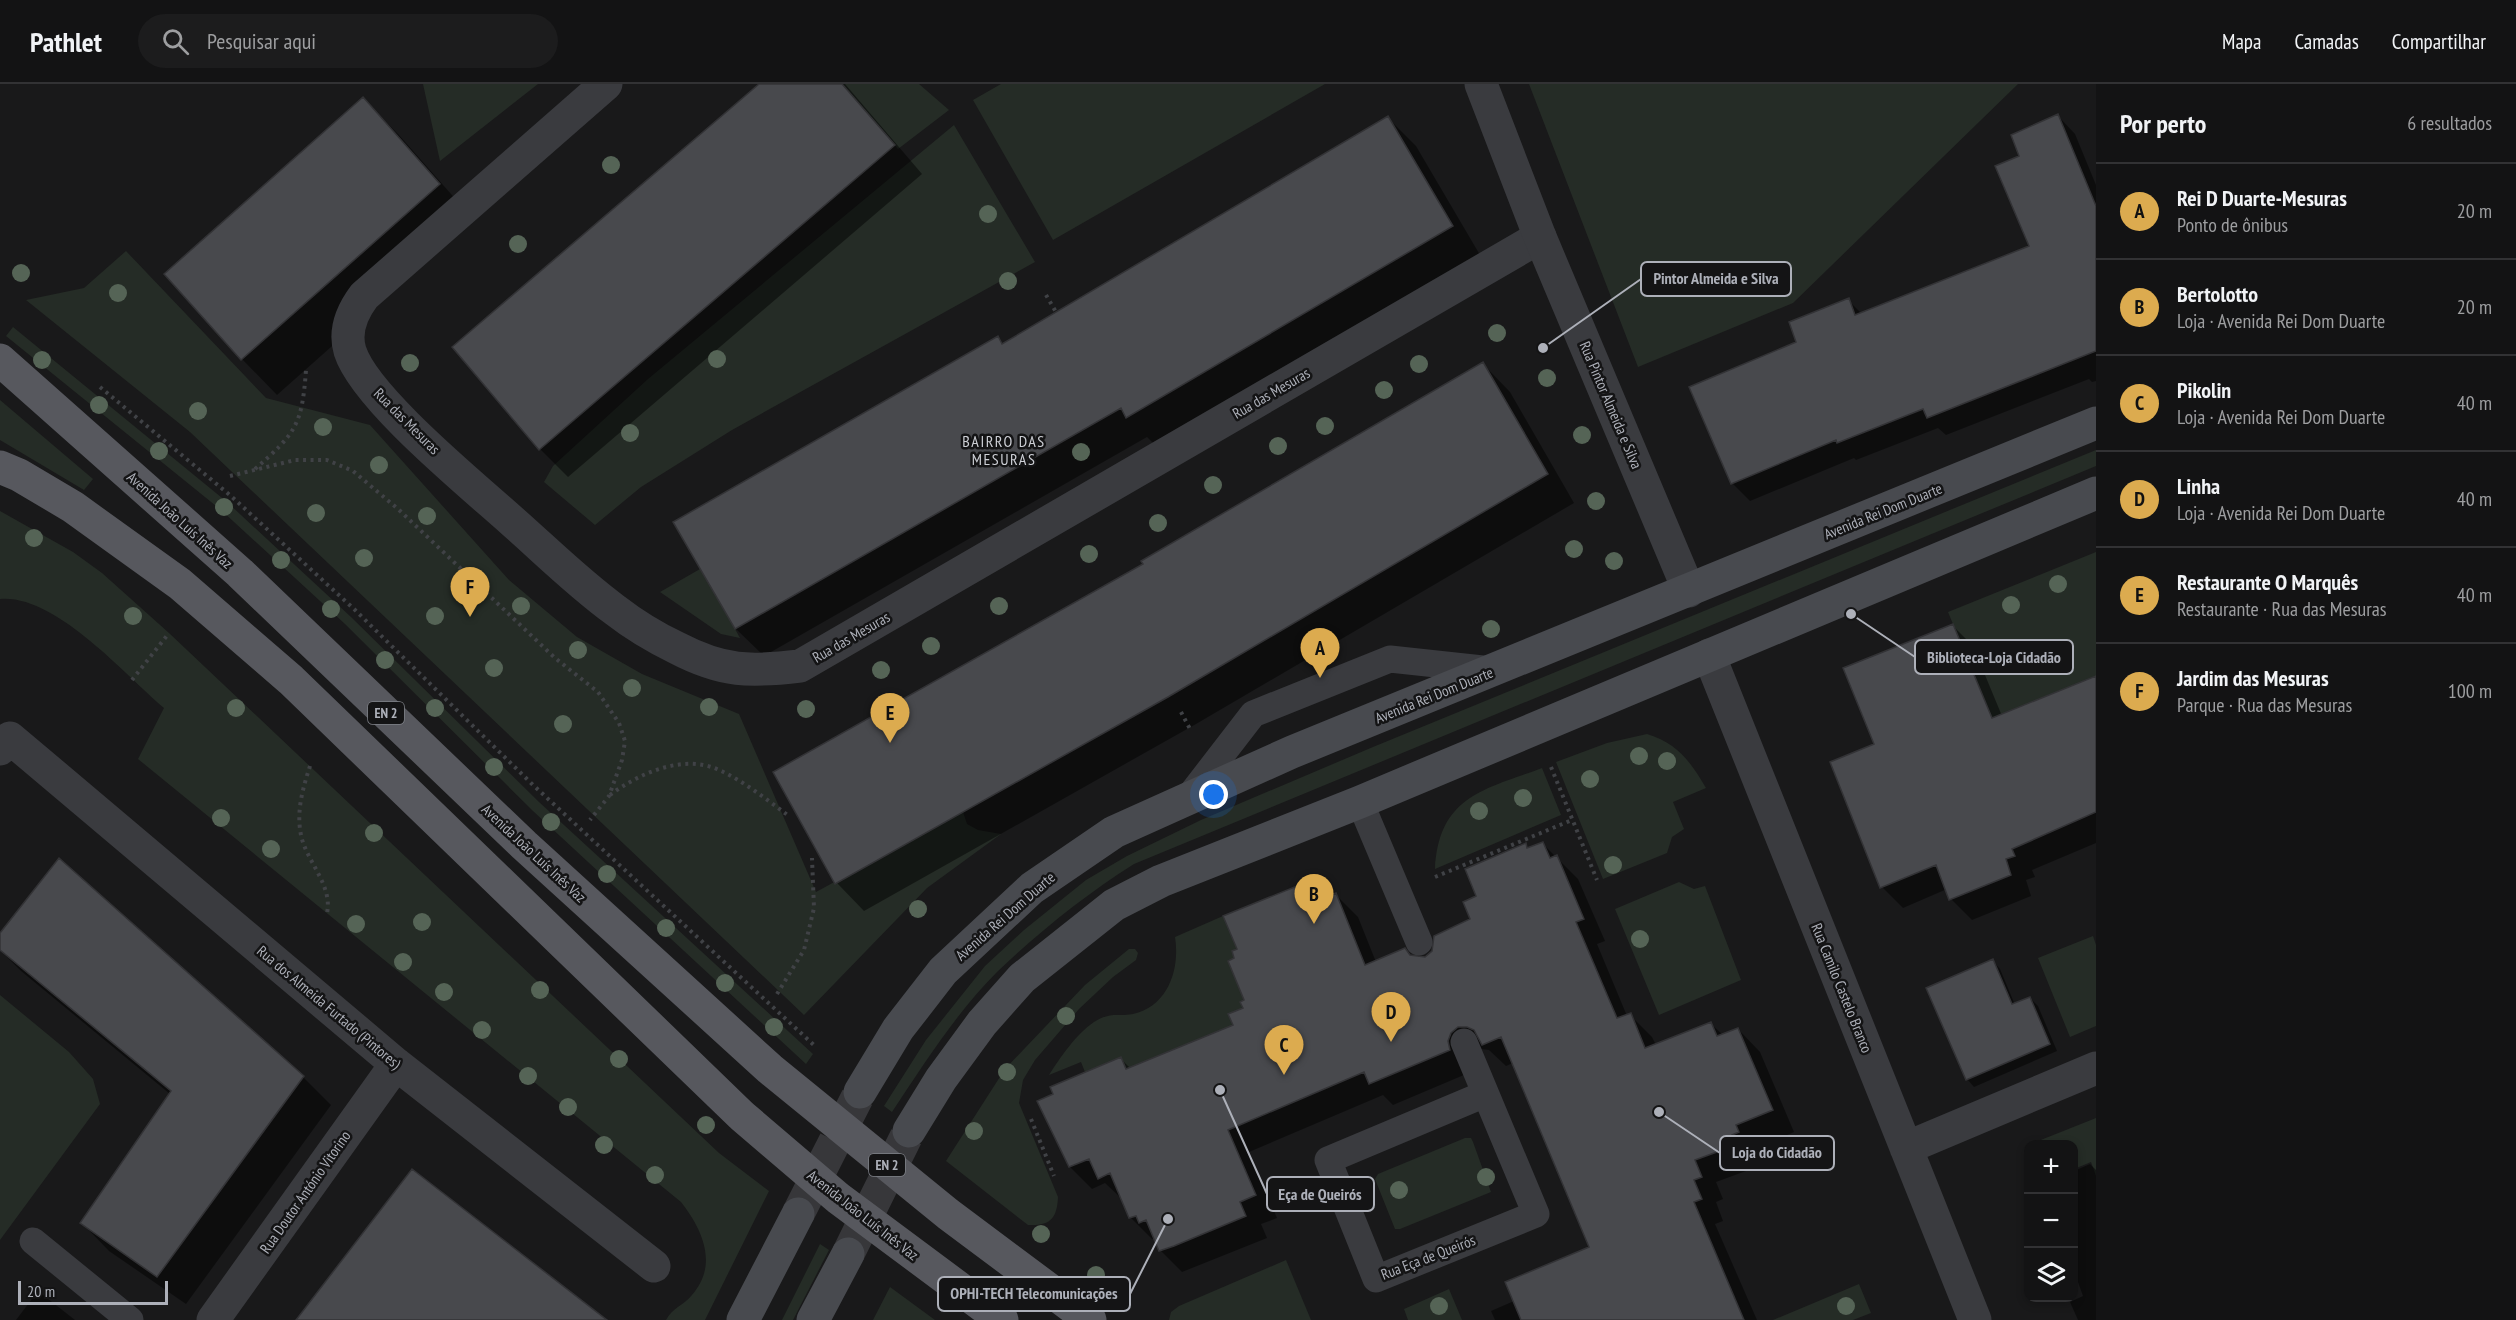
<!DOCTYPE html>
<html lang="pt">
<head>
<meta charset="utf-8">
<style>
  :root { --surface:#131314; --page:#1c1c1d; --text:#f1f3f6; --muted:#9d9ea0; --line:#323234; --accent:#dcab4f }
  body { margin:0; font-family:"PT Sans Narrow",sans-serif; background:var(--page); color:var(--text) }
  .controls { position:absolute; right:18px; bottom:18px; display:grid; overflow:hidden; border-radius:12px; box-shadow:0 3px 9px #0003 }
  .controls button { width:54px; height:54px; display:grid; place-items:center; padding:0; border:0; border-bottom:2px solid var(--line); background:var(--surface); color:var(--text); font:30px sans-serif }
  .scale { position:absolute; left:18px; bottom:15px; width:150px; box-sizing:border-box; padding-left:6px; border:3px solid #adb0b9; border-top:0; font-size:16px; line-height:21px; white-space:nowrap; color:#adb0b9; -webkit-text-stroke:4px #141415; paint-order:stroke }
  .you { position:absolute; left:1214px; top:711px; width:21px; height:21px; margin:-15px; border:4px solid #fff; border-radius:50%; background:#1a73e8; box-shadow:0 0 0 9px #1a73e833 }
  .badge { display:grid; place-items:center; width:39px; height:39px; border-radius:50%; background:var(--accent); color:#111; font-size:20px; font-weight:700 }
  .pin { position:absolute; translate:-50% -50px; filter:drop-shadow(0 2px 3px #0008) }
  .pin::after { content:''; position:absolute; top:32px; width:21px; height:18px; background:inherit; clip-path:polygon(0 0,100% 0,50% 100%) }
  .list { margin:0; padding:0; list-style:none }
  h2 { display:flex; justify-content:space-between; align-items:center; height:78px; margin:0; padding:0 24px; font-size:26px }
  h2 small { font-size:20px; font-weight:400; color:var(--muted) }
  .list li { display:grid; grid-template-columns:39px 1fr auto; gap:18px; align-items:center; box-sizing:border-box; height:96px; padding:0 24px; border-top:2px solid var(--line) }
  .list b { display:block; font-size:22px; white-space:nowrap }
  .list p { margin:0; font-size:20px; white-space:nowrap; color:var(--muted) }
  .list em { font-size:20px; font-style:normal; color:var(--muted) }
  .icon { flex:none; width:33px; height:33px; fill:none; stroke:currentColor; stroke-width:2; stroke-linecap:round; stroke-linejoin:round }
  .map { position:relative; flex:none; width:2096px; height:1236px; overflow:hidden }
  header { display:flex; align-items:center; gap:36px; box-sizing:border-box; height:84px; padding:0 30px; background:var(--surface); border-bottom:2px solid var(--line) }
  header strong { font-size:28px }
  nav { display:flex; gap:33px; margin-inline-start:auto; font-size:21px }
  .search { width:420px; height:54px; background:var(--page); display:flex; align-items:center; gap:15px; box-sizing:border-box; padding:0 21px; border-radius:33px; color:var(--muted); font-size:22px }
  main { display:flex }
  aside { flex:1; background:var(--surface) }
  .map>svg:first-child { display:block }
</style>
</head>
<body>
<header>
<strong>Pathlet</strong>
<div class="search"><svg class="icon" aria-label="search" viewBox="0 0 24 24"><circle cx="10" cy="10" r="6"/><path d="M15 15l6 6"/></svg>Pesquisar aqui</div>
<nav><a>Mapa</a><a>Camadas</a><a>Compartilhar</a></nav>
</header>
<main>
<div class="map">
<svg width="2096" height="1236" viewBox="0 0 2096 1236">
  <rect width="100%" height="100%" fill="#19191a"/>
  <!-- green -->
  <path fill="#252c26" d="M423 0H538L440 77Z
    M842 0H919L949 26 898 65Z
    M1001 0H1325L1053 156 973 16Z
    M1529 0H2018L1793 219 1638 283Z
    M954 41 1035 178 732 346 641 403 595 441 544 398 553 382 648 295Z
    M126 167 266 314 370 341 509 496 577 553 642 590 739 630 816 808 963 728 967 740 978 746 1001 750 927 804 804 931 190 348 26 216 84 204Z
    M13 243 227 418 351 533 539 718 813 970 806 980 533 727 345 540 221 426 6 252Z
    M0 316 93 395 84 406 0 356Z
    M2096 366V382L1134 780C1085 811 1039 848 997 888 956 929 924 980 892 1028L884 1022 926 956 985 882 1024 846 1086 796 1127 772 1201 736 1373 663Z
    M0 427 73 468 102 489 169 549 719 1069 769 1107 705 1236H666C672 1224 684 1221 692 1211 719 1180 702 1145 681 1118L138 675 164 624C124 590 55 510 0 515Z
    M2096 468V592L1992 634 1948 528Z
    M700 485 735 545 740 554 721 550 660 508Z
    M1647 650C1677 659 1691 678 1706 704L1673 718 1684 745 1672 753 1667 769 1603 795 1556 678 1607 659Z
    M1542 684 1561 731 1435 785C1439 712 1484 706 1542 684Z
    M1679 798 1694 805 1705 802 1741 896 1659 931 1615 825Z
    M1223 832 1237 865 1232 867 1234 874 1228 877 1239 903 1250 913 1241 918 1243 924 1228 930 1233 941 1126 985 1121 973 1085 988 1081 978 1049 991C1060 974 1076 950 1094 938 1112 927 1117 933 1133 930 1169 922 1180 884 1175 853Z
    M2093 852 2096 861V942L2070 953 2038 874Z
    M1129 865H1135L1138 869 1136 876 1113 893 1079 925 1035 976 1023 996 1019 1019 1058 1113C1057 1135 1050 1142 1028 1141L946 1077 1005 985 1085 901Z
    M0 911 69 968 93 995 100 1020 0 1156Z
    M2096 1034V1092L2091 1078 2074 1085V1060H2031Z
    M1465 1054H1471L1473 1058 1491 1108 1400 1145H1395L1375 1095 1378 1090Z
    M820 1160 829 1166 793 1236H782Z
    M1286 1176 1311 1236H1169L1171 1228 1179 1222Z
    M1859 1200 1871 1229 1853 1236H1773Z
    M890 1203 935 1236H873Z
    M1449 1205 1462 1236H1408L1404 1225Z"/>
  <!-- shadow -->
  <path fill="#0007" d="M761 0H845L922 90 568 393 540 365 454 264Z
    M363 15 398 50 474 136 277 311 242 275Z
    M2058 32 2075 50 2096 101V297L2092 298 2089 295 1946 351 1938 344 1856 376 1854 374 1750 417 1732 399 1798 259 1848 216 1862 230 2031 163 2021 72Z
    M1388 34 1416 62 1480 171 1155 361 1147 353 764 572 736 545 997 254 1004 261Z
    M1483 280 1510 308 1574 419 1196 640 864 827 837 799 1145 480Z
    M1952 541 1973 562 2002 632 2096 594V759L2032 786 2035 793 2026 796 2031 812 1972 836 1951 815 1947 805 1903 824 1882 803 1876 661Z
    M1543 760 1578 795 1605 857 1597 860 1627 932 1630 931 1652 953 1656 961 1711 940 1723 951 1738 945 1760 968 1794 1048 1757 1064 1760 1070 1753 1073 1757 1083 1716 1098 1723 1115 1716 1118 1723 1137 1715 1140 1757 1236H1495L1491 1227 1514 1217 1591 1163 1513 979 1506 982 1489 966 1481 965 1471 988 1393 1021 1383 1011 1249 1068 1277 1134 1261 1140 1267 1154 1182 1188 1160 1166 1155 1154 1152 1155 1130 1133 1122 1115 1105 1099 1092 1105 1070 1083 1055 1011 1121 975 1131 985 1235 942 1246 917 1236 875 1239 866 1312 797 1328 814 1336 811 1358 833 1376 878 1411 872 1425 874 1472 835 1478 813 1525 761 1529 765Z
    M0 851 303 993 331 1021 186 1220 109 1167 82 1139 170 1010 21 887 0 866Z
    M1993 877 2000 885 2015 921 2030 914 2038 922 2057 967 1974 1003 1967 995Z
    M2090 1080 2096 1086V1236H2078L2070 1218 2083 1212 2074 1187V1087Z
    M38 1207 75 1236H16Z"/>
  <!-- building -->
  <path fill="#48494d" stroke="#333336" stroke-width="1.5" d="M759 0H842L895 61 539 366 452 263Z
    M363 13 440 100 241 276 164 190Z
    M2058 30 2096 122V267L1927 334 1923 325 1837 359 1836 356 1731 400 1689 303 1796 258 1789 238 1849 214 1855 231 2029 162 1995 82 2019 72 2011 51Z
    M1388 32 1453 142 1126 334 1121 324 735 545 673 438 998 252 1002 260Z
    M1483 278 1548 390 1168 613 835 800 773 688 1143 480 1141 477Z
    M1953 540 1992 634 2096 592V728L2012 765 2015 772 2006 775 2011 791 1949 816 1936 781 1880 804 1830 678 1874 660 1843 584Z
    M1543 758 1550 774 1557 771 1584 835 1576 838 1617 934 1631 929 1645 964 1711 938 1717 952 1738 944 1773 1026 1736 1041 1739 1048 1732 1051 1736 1061 1695 1076 1702 1093 1694 1096 1702 1115 1694 1118 1744 1236H1521L1505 1198 1589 1163 1501 953 1482 961 1474 946 1467 943H1458L1451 949 1448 957 1450 966 1369 1000 1364 988 1228 1046 1256 1111 1240 1118 1246 1132 1174 1162 1159 1167 1146 1136 1139 1139 1136 1132 1129 1134 1110 1089 1098 1095 1089 1075 1069 1083 1037 1017 1053 1010 1050 1003 1121 973 1126 985 1233 941 1228 930 1243 924 1240 918 1244 916 1228 877 1234 874 1232 867 1237 865 1223 832 1312 796 1321 815 1336 809 1365 881 1405 864 1410 871 1425 873 1432 867 1434 852 1470 835 1463 818 1476 812 1465 785 1526 759 1527 764Z
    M59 774 304 992 157 1193 80 1139 171 1007 0 866V849Z
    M1993 875 2012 920 2030 913 2050 960 1966 996 1926 904Z
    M412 1085 607 1236H296Z"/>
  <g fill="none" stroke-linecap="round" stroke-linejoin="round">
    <!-- secondary-tunnel -->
    <path stroke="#37373a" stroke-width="33" stroke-dasharray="33 16" stroke-linecap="butt" d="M798 1130 860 1008
      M848 1170 909 1047"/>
    <!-- path -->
    <path stroke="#404246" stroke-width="4" stroke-dasharray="3 4.5" stroke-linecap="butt" d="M1046 211 1056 228
      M100 303 231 412 354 525 532 700 816 963
      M255 385C296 349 302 341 306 286
      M230 392 295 376H327L353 387 398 425 555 574 598 608 619 639 625 657 622 676 609 712 590 736
      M132 596 169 549
      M1181 628 1190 645
      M310 682C303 704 296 727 301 751 306 777 333 801 327 829
      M1551 683 1597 796
      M610 711C638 690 683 669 719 686 744 697 767 716 789 732
      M1435 793 1572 736
      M777 910 804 866 814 824 812 774
      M1031 1035 1054 1092"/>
    <!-- service -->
    <path stroke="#3a3b3f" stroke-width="27" d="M1189 713 1253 630 1390 575 1492 586
      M1360 718 1419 858
      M1464 958 1536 1130 1376 1195 1328 1076 1485 1010
      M33 1157 130 1236"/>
    <!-- minor -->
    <path stroke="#3a3b3f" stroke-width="33" d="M606 0 364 212C352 228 344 247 350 267 365 314 472 401 512 437 546 467 578 499 615 526 633 540 656 554 677 564 723 588 750 588 800 582L1540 153
      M1709 571 1975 1236
      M0 665 10 654 396 980 654 1182
      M1906 1064 2096 984
      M213 1236 396 980"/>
    <!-- tertiary -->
    <path stroke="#3a3b3f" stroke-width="33" d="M1481 0 1540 153 1689 507"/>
    <!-- secondary -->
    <path stroke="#484a4f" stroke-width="33" d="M860 1008 898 945 943 887 1032 804 1114 748 1292 668 2096 339
      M909 1047 941 995 982 939 1022 894 1114 821 1161 797 1360 718 2096 409
      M743 1236 798 1130
      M813 1236 848 1170"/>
    <!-- primary -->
    <path stroke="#57585e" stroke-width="33" d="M0 276 240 489 524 761 770 985 948 1130 1090 1236
      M0 383 19 391 73 423 180 500 291 596 742 1032 838 1114 1002 1236"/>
  </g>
  <!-- trees -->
  <g fill="#556456">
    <circle cx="611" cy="81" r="9"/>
    <circle cx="988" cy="130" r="9"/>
    <circle cx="518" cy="160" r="9"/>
    <circle cx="21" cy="189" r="9"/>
    <circle cx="1008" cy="197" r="9"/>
    <circle cx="118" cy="209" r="9"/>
    <circle cx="1497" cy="249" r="9"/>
    <circle cx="717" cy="275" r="9"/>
    <circle cx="42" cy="276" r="9"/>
    <circle cx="410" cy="279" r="9"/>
    <circle cx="1419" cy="280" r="9"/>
    <circle cx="1547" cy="294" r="9"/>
    <circle cx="1384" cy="306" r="9"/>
    <circle cx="99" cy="321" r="9"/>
    <circle cx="198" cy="327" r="9"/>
    <circle cx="1325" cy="342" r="9"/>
    <circle cx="323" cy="343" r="9"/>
    <circle cx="630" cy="349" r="9"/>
    <circle cx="1582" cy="351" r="9"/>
    <circle cx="1278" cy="362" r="9"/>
    <circle cx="159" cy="367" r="9"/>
    <circle cx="1081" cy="368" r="9"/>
    <circle cx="379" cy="381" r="9"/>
    <circle cx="1213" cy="401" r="9"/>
    <circle cx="1596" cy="417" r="9"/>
    <circle cx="224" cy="423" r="9"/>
    <circle cx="316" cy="429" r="9"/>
    <circle cx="427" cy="432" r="9"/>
    <circle cx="1158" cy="439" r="9"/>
    <circle cx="34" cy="454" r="9"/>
    <circle cx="1574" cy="465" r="9"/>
    <circle cx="1089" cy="470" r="9"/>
    <circle cx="364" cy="474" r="9"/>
    <circle cx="281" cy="476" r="9"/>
    <circle cx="1614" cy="477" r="9"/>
    <circle cx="2058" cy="500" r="9"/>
    <circle cx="2011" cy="521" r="9"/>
    <circle cx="521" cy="522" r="9"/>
    <circle cx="999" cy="522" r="9"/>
    <circle cx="331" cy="525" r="9"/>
    <circle cx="133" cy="532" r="9"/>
    <circle cx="435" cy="532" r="9"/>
    <circle cx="1491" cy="545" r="9"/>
    <circle cx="931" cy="562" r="9"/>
    <circle cx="578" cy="566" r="9"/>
    <circle cx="385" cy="576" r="9"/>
    <circle cx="494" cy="584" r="9"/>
    <circle cx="881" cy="586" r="9"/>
    <circle cx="632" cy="604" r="9"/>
    <circle cx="709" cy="623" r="9"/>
    <circle cx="236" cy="624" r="9"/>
    <circle cx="435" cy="624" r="9"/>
    <circle cx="806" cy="625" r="9"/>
    <circle cx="563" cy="640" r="9"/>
    <circle cx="1639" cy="672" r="9"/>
    <circle cx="1667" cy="677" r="9"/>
    <circle cx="494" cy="683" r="9"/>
    <circle cx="1590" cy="695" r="9"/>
    <circle cx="1523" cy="714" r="9"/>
    <circle cx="1479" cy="727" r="9"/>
    <circle cx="221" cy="734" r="9"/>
    <circle cx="551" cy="738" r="9"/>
    <circle cx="374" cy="749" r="9"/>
    <circle cx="271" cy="765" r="9"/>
    <circle cx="1613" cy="781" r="9"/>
    <circle cx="607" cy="790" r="9"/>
    <circle cx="918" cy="825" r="9"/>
    <circle cx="422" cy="838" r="9"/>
    <circle cx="356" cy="840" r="9"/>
    <circle cx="666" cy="844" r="9"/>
    <circle cx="1640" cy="855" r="9"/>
    <circle cx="403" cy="878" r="9"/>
    <circle cx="725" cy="899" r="9"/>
    <circle cx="540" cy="906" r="9"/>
    <circle cx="444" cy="908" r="9"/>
    <circle cx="1066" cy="932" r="9"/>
    <circle cx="774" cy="943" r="9"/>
    <circle cx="482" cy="946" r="9"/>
    <circle cx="619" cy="975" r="9"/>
    <circle cx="1007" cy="988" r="9"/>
    <circle cx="528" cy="992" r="9"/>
    <circle cx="568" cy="1023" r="9"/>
    <circle cx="706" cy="1041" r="9"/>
    <circle cx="974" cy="1047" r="9"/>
    <circle cx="604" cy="1061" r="9"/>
    <circle cx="655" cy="1091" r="9"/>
    <circle cx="1486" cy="1093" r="9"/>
    <circle cx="1399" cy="1106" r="9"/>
    <circle cx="1041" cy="1150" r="9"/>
    <circle cx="1096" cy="1191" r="9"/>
    <circle cx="1439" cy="1222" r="9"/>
    <circle cx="1846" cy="1222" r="9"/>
  </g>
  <g text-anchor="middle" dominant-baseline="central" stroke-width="5" stroke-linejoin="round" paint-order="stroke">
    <!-- shield labels -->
    <g fill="#141415" stroke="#7f8188" stroke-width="1.5">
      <rect x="368" y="618" width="36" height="22" rx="4.5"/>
      <rect x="869" y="1070" width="36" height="22" rx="4.5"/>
    </g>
    <g font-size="14" font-weight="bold" fill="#adb0b9">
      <text x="386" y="629">EN 2</text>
      <text x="887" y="1081">EN 2</text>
    </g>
    <!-- street labels -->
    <g font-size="15" fill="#adb0b9" stroke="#141415">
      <text transform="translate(1271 309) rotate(-30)">Rua das Mesuras</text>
      <text transform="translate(1611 321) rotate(67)">Rua Pintor Almeida e Silva</text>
      <text transform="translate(407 337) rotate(45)">Rua das Mesuras</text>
      <text transform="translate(1883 427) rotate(-22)">Avenida Rei Dom Duarte</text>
      <text transform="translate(180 436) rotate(42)">Avenida João Luís Inês Vaz</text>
      <text transform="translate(851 553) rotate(-30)">Rua das Mesuras</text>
      <text transform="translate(1434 611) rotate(-22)">Avenida Rei Dom Duarte</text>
      <text transform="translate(534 769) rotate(43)">Avenida João Luís Inês Vaz</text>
      <text transform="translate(1005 832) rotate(-41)">Avenida Rei Dom Duarte</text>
      <text transform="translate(1842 904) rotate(68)">Rua Camilo Castelo Branco</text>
      <text transform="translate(329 923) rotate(40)">Rua dos Almeida Furtado (Pintores)</text>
      <text transform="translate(305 1108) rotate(-55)">Rua Doutor António Vitorino</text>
      <text transform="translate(863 1131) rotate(38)">Avenida João Luís Inês Vaz</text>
      <text transform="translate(1428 1173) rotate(-21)">Rua Eça de Queirós</text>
    </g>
    <!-- neighbourhood labels -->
    <g font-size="16" letter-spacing="1.5" fill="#cdcfd5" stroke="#141415">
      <text x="1004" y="357">BAIRRO DAS<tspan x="1004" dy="18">MESURAS</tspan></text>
    </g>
  </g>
  <!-- callouts -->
  <path fill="none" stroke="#adb0b9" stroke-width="2" d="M1543 264L1641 195M1851 530L1915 573M1659 1028L1720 1069M1220 1006L1267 1110M1168 1135L1130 1210"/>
  <g fill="#adb0b9" stroke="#141415" stroke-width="2">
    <circle cx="1543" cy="264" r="6"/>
    <circle cx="1851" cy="530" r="6"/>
    <circle cx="1659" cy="1028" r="6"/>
    <circle cx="1220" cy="1006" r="6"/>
    <circle cx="1168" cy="1135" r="6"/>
  </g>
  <g fill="#141415" stroke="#adb0b9" stroke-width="2">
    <rect x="1641" y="178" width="150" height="34" rx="6"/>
    <rect x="1915" y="556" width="158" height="34" rx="6"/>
    <rect x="1720" y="1052" width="114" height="34" rx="6"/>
    <rect x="1267" y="1093" width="107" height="34" rx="6"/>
    <rect x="938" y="1193" width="192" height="34" rx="6"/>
  </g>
  <g font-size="16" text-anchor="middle" font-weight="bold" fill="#adb0b9">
    <text x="1716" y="200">Pintor Almeida e Silva</text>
    <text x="1994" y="579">Biblioteca-Loja Cidadão</text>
    <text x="1777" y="1074">Loja do Cidadão</text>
    <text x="1320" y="1116">Eça de Queirós</text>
    <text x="1034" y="1215">OPHI-TECH Telecomunicações</text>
  </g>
</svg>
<div class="controls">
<button>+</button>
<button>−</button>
<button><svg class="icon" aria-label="layers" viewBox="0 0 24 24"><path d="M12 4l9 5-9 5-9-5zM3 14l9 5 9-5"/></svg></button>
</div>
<div class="scale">20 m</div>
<div class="you"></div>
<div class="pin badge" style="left:1320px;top:594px">A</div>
<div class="pin badge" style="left:1314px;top:840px">B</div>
<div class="pin badge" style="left:1284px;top:991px">C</div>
<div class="pin badge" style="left:1391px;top:958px">D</div>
<div class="pin badge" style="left:890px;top:659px">E</div>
<div class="pin badge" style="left:470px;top:533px">F</div>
</div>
<aside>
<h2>Por perto<small>6 resultados</small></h2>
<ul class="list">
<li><span class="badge">A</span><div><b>Rei D Duarte-Mesuras</b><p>Ponto de ônibus</p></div><em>20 m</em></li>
<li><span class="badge">B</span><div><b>Bertolotto</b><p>Loja · Avenida Rei Dom Duarte</p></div><em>20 m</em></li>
<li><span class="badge">C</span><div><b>Pikolin</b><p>Loja · Avenida Rei Dom Duarte</p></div><em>40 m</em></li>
<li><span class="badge">D</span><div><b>Linha</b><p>Loja · Avenida Rei Dom Duarte</p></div><em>40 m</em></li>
<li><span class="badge">E</span><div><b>Restaurante O Marquês</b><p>Restaurante · Rua das Mesuras</p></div><em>40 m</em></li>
<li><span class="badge">F</span><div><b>Jardim das Mesuras</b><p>Parque · Rua das Mesuras</p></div><em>100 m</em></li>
</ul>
</aside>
</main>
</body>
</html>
